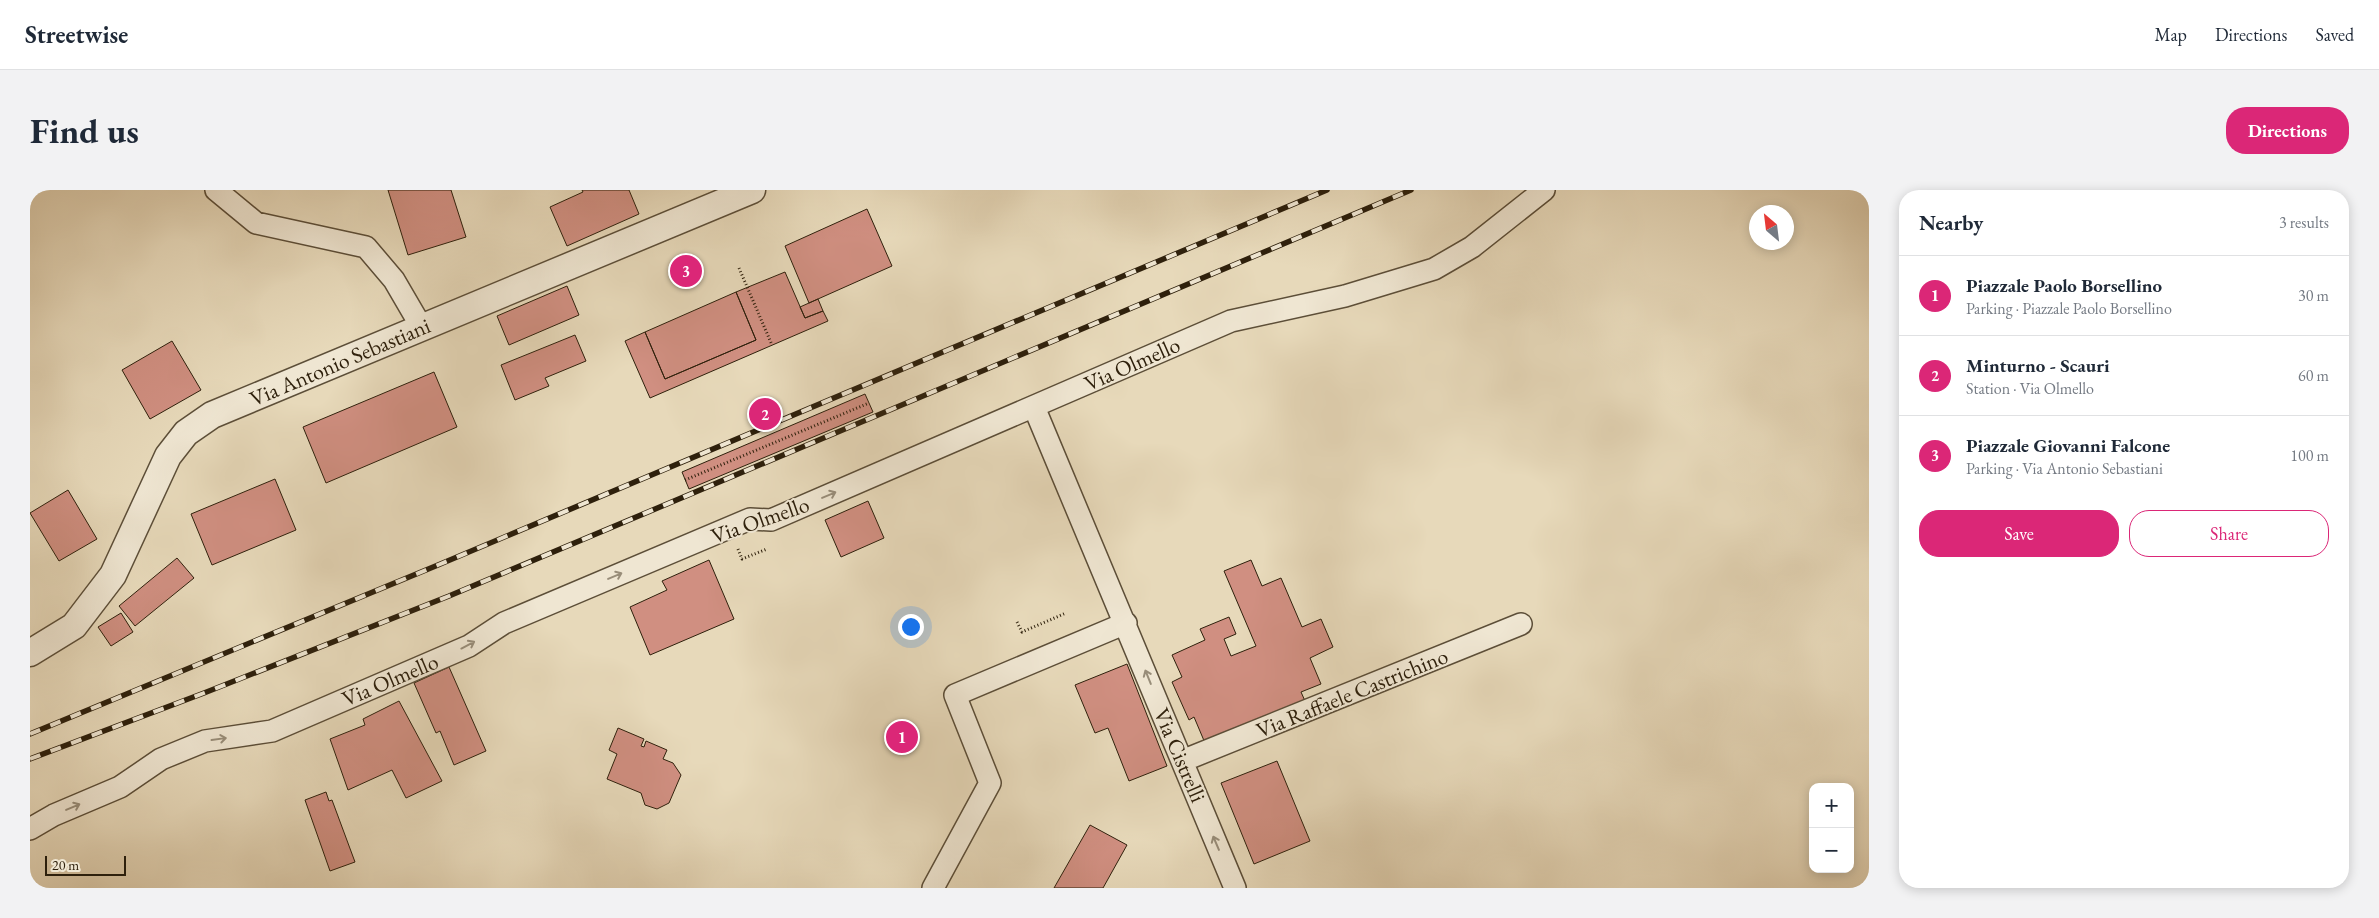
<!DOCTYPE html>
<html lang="en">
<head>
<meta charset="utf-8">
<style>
  :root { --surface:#fff; --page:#f2f2f3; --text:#1f2937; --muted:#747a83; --line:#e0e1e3; --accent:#db2777 }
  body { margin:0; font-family:"EB Garamond",serif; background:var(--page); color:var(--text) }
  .controls { position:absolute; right:15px; bottom:15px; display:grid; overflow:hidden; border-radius:10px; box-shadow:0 2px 12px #0003 }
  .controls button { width:45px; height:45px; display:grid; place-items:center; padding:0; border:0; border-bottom:1px solid var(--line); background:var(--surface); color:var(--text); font:25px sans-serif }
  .compass { position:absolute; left:1719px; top:15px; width:45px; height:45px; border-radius:50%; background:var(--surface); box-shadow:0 2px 12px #0003; rotate:332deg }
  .scale { position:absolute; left:15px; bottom:12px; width:81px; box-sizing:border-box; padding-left:5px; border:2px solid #2e200c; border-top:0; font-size:14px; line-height:18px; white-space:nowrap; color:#2e200c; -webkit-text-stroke:4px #efe6d2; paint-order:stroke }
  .you { position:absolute; left:880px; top:436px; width:18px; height:18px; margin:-12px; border:4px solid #fff; border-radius:50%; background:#1a73e8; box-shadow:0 0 0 8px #1a73e833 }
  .badge { display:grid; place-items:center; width:32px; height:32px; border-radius:50%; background:var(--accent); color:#fff; font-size:16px; font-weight:700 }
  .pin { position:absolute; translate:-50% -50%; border:2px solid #fff; box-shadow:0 1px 5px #0006 }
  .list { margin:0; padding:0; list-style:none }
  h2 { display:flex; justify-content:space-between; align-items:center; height:65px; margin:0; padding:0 20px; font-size:21px }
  h2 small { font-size:16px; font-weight:400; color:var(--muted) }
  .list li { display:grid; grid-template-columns:32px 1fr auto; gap:15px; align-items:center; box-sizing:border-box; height:80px; padding:0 20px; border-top:1px solid var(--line) }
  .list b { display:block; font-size:19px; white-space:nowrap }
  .list p { margin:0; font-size:16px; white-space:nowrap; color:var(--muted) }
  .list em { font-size:16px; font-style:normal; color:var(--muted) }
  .actions { display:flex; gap:10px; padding:15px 20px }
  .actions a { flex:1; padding:11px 0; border:1px solid var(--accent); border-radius:20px; text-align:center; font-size:18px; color:var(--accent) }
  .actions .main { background:var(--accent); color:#fff }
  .map { position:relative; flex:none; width:1839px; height:698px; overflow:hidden; border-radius:20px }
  header { display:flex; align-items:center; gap:30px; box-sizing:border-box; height:70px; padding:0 25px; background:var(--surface); border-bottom:1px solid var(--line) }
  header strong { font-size:24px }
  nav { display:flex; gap:28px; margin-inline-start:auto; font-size:18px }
  .intro { display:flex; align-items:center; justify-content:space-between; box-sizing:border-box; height:120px; padding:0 30px }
  h1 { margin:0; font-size:35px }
  .button { padding:12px 22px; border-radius:20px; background:var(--accent); color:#fff; font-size:18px; font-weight:700 }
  main { display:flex; gap:30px; padding:0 30px }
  aside { flex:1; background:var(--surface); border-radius:20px; box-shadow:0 2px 12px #0003 }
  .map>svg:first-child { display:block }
</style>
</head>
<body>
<header>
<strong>Streetwise</strong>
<nav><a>Map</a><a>Directions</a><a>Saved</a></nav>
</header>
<div class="intro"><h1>Find us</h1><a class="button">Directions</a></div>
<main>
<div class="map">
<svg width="1839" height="698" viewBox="0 0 1839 698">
  <rect width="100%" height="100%" fill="#e7d9ba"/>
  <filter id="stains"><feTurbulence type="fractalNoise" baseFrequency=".004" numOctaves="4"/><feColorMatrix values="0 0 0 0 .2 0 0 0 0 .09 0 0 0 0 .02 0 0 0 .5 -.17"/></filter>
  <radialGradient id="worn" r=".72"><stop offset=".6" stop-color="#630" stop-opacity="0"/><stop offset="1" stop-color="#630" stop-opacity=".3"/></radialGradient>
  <!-- building -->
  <path fill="#d08f81" stroke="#2e200c" d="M358 0H421L436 47 378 65Z
    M552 0H599L609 24 537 56 520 17 553 2Z
    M837 19 862 76 779 113 755 56Z
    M755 82 775 128 793 121 798 131 620 208 595 151 615 142 635 189 726 150 706 102Z
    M537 96 549 125 479 155 467 126Z
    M706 102 726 150 635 189 615 142Z
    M788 109 793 121 775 128 770 117Z
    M545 145 556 171 515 188 519 196 485 210 471 175Z
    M142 151 171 200 120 229 92 180Z
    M404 182 427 237 296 293 273 237Z
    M835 204 843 222 659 299 652 282Z
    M245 289 266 340 182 375 161 324Z
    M38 300 67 349 29 371 0 323Z
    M838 311 854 348 811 367 795 330Z
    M147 368 164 388 105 436 89 416Z
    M679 370 704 429 620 465 600 417 637 400 632 391Z
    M1221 370 1232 396 1251 388 1272 437 1291 429 1303 457 1280 468 1291 494 1271 502 1275 511 1175 553 1164 527 1159 530 1142 492 1152 487 1142 465 1175 450 1170 439 1199 427 1206 444 1194 449 1201 466 1226 456 1194 381Z
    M91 423 103 442 81 456 68 437Z
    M1097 474 1137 576 1099 591 1078 538 1065 543 1045 495Z
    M419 477 456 561 424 575 410 541 406 543 384 493Z
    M369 511 412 591 376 608 362 580 318 600 300 549 335 535 333 529Z
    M588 538 614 549 611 556 614 557 616 551 637 560 633 569 643 573 651 585 639 613 627 619 615 615 611 603 577 589 587 564 579 560Z
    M1247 571 1280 651 1224 674 1191 593Z
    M296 602 299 611 302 610 325 672 300 681 275 610Z
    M1060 635 1097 655 1073 698H1024Z"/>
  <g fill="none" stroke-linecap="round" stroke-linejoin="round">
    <!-- minor casing -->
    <g stroke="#5c4e38" stroke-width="24">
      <path id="minor" d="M186 0 226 33 336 57 364 90 392 138
        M1004 217 1205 698
        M1152 571 1491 434
        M0 639 24 625 90 597 131 569 175 551 242 541 439 456 474 433 720 329 741 330 1201 131 1315 106 1404 79 1442 57 1514 0
        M903 698 960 593 925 505 1096 433"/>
    </g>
    <!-- tertiary casing -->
    <g stroke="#5c4e38" stroke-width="29">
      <path id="tertiary" d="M0 463 44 436 83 385 138 266 156 243 182 225 722 0"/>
    </g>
    <!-- path -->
    <path stroke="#2e200c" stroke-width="3" stroke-dasharray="1 2.5" stroke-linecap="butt" d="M709 78 742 155
      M655 290 839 213
      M708 359 712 369 737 359
      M987 432 992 442 1036 423"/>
    <!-- minor -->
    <use href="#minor" stroke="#efe6d2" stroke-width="21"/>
    <!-- tertiary -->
    <use href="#tertiary" stroke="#efe6d2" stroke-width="26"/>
    <!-- rail casing -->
    <g stroke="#2e200c" stroke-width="5.5">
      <path id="rail" d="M0 544 408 375 1297 0
        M0 569 174 503 419 406 1381 0"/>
    </g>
    <!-- rail -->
    <use href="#rail" stroke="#efe6d2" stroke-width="4" stroke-dasharray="11" stroke-linecap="butt"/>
  </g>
  <!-- one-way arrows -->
  <defs><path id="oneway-shaft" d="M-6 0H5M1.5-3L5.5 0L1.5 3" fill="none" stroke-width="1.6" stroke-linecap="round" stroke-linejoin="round" transform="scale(1.25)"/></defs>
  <g stroke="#988d79">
    <use href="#oneway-shaft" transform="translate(799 305) rotate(-23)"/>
    <use href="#oneway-shaft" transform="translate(585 386) rotate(-23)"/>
    <use href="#oneway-shaft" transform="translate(438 455) rotate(-28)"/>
    <use href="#oneway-shaft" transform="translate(1118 487) rotate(-112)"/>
    <use href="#oneway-shaft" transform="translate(189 549) rotate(-8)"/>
    <use href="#oneway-shaft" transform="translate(43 617) rotate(-23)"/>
    <use href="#oneway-shaft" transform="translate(1186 653) rotate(-113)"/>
  </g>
  <g text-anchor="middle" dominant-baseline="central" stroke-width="4" stroke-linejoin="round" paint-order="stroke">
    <!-- street labels -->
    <g font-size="22" fill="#2e200c" stroke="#efe6d2">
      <text transform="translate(310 172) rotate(-23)">Via Antonio Sebastiani</text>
      <text transform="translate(1102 174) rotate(-24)">Via Olmello</text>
      <text transform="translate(730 330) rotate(-19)">Via Olmello</text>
      <text transform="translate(360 490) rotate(-23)">Via Olmello</text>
      <text transform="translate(1322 503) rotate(-22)">Via Raffaele Castrichino</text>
      <text transform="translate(1150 565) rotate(67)">Via Cistrelli</text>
    </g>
  </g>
  <rect width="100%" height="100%" filter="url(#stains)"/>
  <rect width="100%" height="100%" fill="url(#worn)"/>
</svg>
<div class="controls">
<button>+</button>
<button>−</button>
</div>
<svg class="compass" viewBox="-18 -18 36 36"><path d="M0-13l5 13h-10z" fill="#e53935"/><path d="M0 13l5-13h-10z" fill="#747a83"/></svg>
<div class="scale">20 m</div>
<div class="you"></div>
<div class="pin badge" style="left:872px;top:547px">1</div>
<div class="pin badge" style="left:735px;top:224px">2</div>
<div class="pin badge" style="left:656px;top:81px">3</div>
</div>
<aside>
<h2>Nearby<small>3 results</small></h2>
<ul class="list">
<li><span class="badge">1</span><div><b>Piazzale Paolo Borsellino</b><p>Parking · Piazzale Paolo Borsellino</p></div><em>30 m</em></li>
<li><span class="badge">2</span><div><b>Minturno - Scauri</b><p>Station · Via Olmello</p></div><em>60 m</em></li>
<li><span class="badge">3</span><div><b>Piazzale Giovanni Falcone</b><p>Parking · Via Antonio Sebastiani</p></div><em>100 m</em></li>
</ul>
<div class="actions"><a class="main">Save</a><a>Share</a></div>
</aside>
</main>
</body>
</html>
